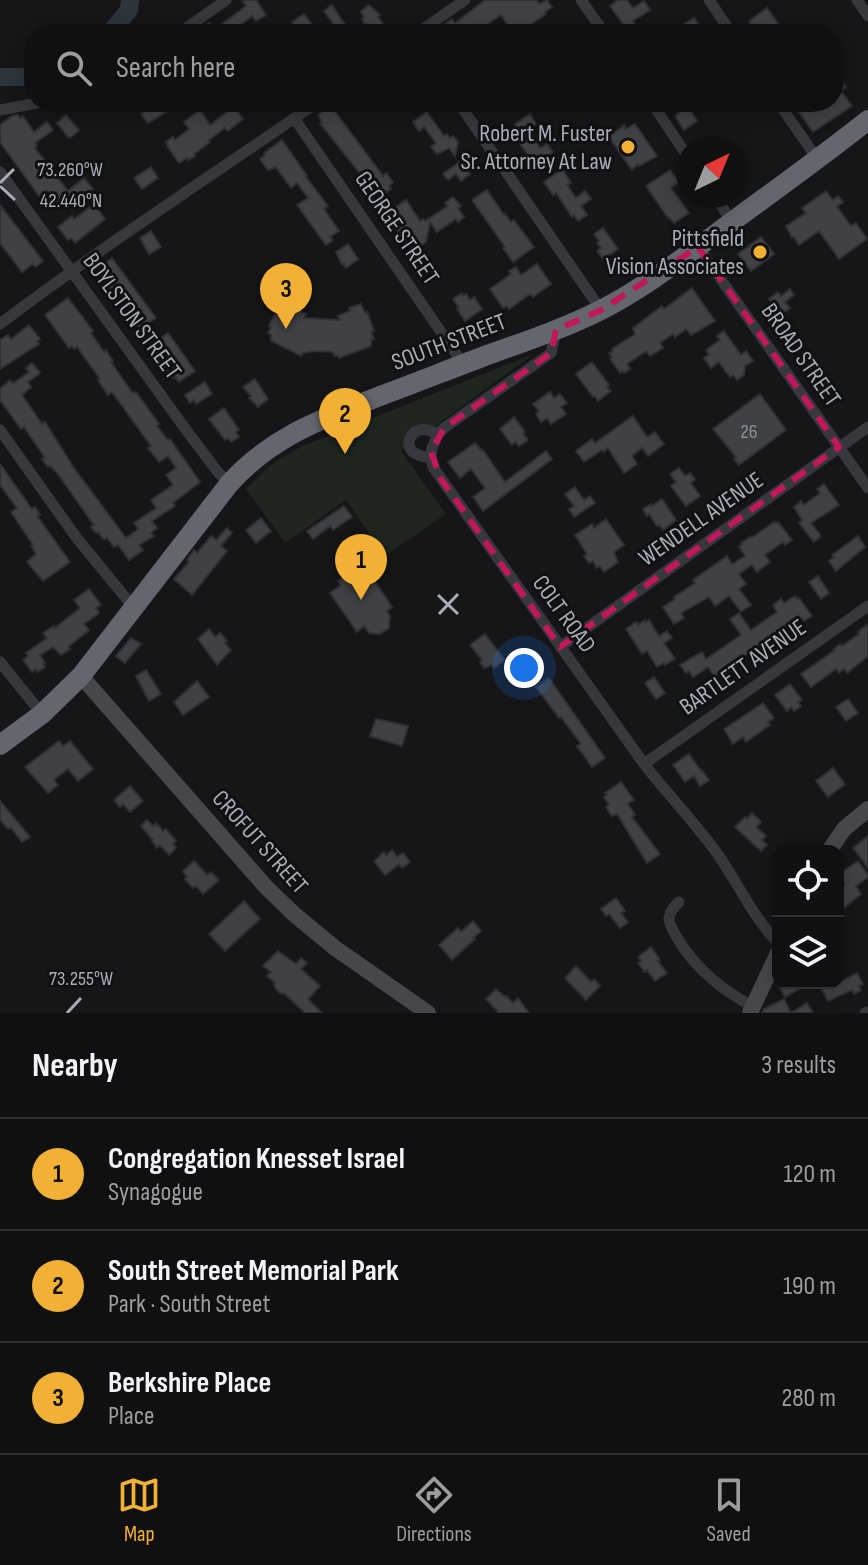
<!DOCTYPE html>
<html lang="en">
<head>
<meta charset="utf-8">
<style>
  :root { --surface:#101012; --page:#1e1e20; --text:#f1f3f6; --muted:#9c9d9f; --line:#303032; --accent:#f2b134 }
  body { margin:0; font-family:"Sofia Sans Condensed",sans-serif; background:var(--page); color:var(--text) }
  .controls { position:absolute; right:24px; bottom:24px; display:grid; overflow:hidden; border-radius:16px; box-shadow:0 4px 20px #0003 }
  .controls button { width:72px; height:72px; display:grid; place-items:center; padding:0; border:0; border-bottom:2px solid var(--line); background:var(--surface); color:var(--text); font:40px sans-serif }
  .compass { position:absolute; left:676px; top:136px; width:72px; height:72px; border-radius:50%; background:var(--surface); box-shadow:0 4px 20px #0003; rotate:43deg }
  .you { position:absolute; left:524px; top:668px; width:28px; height:28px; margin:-20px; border:6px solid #fff; border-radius:50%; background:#1a73e8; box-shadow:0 0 0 12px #1a73e833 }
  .badge { display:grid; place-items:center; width:52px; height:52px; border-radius:50%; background:var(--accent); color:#111; font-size:26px; font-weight:700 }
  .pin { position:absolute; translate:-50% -66px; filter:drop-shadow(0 2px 4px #0008) }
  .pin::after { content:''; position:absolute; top:42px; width:28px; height:24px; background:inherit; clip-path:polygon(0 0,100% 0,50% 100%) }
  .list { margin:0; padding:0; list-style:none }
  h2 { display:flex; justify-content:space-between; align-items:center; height:104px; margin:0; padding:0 32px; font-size:34px }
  h2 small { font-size:26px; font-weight:400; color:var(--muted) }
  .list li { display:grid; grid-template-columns:52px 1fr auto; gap:24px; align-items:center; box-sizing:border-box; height:112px; padding:0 32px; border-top:2px solid var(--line) }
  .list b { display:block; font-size:30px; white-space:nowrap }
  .list p { margin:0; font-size:26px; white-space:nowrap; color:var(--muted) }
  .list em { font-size:26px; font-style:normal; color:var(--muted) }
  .icon { flex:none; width:44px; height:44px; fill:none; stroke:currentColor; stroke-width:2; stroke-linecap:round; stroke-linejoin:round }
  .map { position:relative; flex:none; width:868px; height:1013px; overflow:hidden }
  .search { position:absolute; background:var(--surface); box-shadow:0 4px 20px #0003; left:24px; right:24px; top:24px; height:88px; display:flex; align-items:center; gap:20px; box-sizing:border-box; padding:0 28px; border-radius:32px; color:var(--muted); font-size:30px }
  .sheet { height:440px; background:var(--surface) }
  nav { display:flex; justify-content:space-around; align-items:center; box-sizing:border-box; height:112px; border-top:2px solid var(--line); background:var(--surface); font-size:22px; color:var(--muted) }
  nav a { display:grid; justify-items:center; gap:4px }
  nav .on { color:var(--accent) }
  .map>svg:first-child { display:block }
</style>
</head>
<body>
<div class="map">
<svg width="868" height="1013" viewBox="0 0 868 1013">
  <rect width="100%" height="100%" fill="#161618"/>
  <!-- green -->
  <path fill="#1e261f" d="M534 354 401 451 446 514 385 556 346 500 285 543 246 489 272 464 302 446Z"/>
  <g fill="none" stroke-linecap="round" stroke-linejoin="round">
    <!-- river -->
    <path stroke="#2c353c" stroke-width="18" d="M109 34 129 10 130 0
      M0 77H34"/>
  </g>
  <!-- building -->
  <path fill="#404145" stroke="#303034" stroke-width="2" d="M242 0H256L266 15 256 21 252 16 229 34H193L209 23 214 30 246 6Z
    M485 0H537L539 4 547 0 552 7 545 12 546 14 523 30 526 34H514L501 15 473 34H449L444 28 447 26 445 24 452 19 455 23Z
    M618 0H627L633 8 644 1 650 10 633 21 642 34H614L625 27 610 6Z
    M332 5 339 16 352 34H327L336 28 324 11Z
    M369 5 380 15 378 17 386 28 378 34 368 24 366 26 362 19 364 18 361 11Z
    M767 8 779 25 769 34H754L750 28 752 26 749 21Z
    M304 14 315 28 307 34H301L292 22Z
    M694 18 699 25 695 27 700 34H675L686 27 684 24Z
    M834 69 846 87 841 91 852 106 813 132 792 102H834Z
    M158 102 166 112 148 123 141 114Z
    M331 106 383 176 386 173 393 182 389 186 391 189 384 194 382 191 377 195 320 123 322 122 318 115Z
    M234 107 243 119 228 131 225 128 209 140 210 142 194 154 195 156 188 160 187 158 179 163 167 146 168 145 166 142 173 137 175 140 189 129 184 122 200 110 210 125Z
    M688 107 697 121 684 130 676 118V115Z
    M427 112 444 136 447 134 450 138 453 136 458 142 455 156 449 148 437 154 431 147 436 143 424 127 419 131 413 122Z
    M530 114 536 124 528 129 540 148 547 144 553 152 545 158 547 160 537 167 510 130 516 126 515 124Z
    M18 115 20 118 23 116 34 132 47 122 53 130 35 143 37 146 35 148 68 191 84 178 93 189 82 197 79 193 58 207 47 191 39 196 0 142V125L12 116Z
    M66 115 79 130 71 137H68L57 123Z
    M635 124 657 156 639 166 638 164 632 170 609 137 624 125 626 129Z
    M282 140 307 176 306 177 328 206 324 209 339 231 330 237 333 240 326 245 297 205 308 198 297 183 291 188 276 167 268 170 260 159 265 155 264 153Z
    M461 161 470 174 461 181 456 174 448 180 443 174Z
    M151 167 158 178 142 189 134 178Z
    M562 169 571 183 567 185 576 198 585 191 591 199 581 206 587 215 578 221 574 215 572 217 556 193 553 195 544 182Z
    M670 170 679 182 671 188 689 213 674 223 669 217 668 218 646 186Z
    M487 190 504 215 505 214 511 222 514 220 534 247 513 262 503 248 505 247 472 200Z
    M826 191 833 200 838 196 843 202 837 207 851 226 856 223 867 239 839 259 819 231 799 245 794 237 792 238 786 226 806 213 802 208Z
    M453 197 461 206 458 208 464 217 458 222 456 219 437 232 430 222 426 242 412 253 387 213 406 200 420 221 423 219 425 221 448 206 445 203Z
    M94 204 105 219 75 243 71 238 68 240 58 227 72 216 74 219Z
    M0 205 43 261 35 267 33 264 22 272 0 243Z
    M603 228 618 249 603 259 597 251 601 248 597 243 599 241 594 234Z
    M151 231 161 247 149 254 140 238Z
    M761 237 774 254 751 271 738 254Z
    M348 244 358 259 346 268 344 264 342 265 336 252Z
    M112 258 156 318 138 329 96 269Z
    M537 264 551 284 533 297 530 294 509 309 507 306 503 308 490 289 511 274 509 271 516 267 521 275Z
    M692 288 715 321 691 335 686 329 675 337 673 334 660 343 663 348 650 356 646 351 627 364 630 369 624 373 622 371 620 373 610 359 612 357 609 353 613 351 612 349 635 334 633 328 662 306 664 309Z
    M790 289 794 295 785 302 790 308 777 317 773 310 775 308 769 299 778 292 781 296Z
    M462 293 463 296 466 294 470 300 474 297 482 309 465 321 457 309 459 308 453 299Z
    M68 298 93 331 91 333 104 352 106 350 113 361 111 362 131 391 134 393 136 392 159 424 157 426 168 440 170 439 200 482 173 503 175 506 152 521 157 528 151 533 154 536 139 545 143 550 129 560 118 545 114 547 107 538 104 540 98 532 96 533 91 527 94 525 57 473 50 466 48 467 42 459 45 458 24 427 21 429 0 400V389L10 380 12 383 15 382 29 372 26 368 32 363 40 373 28 382 31 387 22 395 42 424 45 422 74 468 126 538 138 529 134 523 156 508 151 500 173 485 166 475 176 468 168 456 159 462 148 448 151 446 112 392 108 395 98 380 100 379 77 347 74 349 72 346 69 348 45 315Z
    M284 300 296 306 295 309 306 314 304 318 340 320 338 316 350 311 349 308 361 304 365 313 367 312 374 331 371 332 374 339 371 340V346L339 358 338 355 335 356 333 352 315 351 303 353 301 356 271 341V335L268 333 271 327 269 326 278 308 280 309Z
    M29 325 40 339 37 341 39 344 0 369V340L8 335 11 339Z
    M724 331 741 355 746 351 753 361 745 366 744 375 737 380 733 375 730 377 719 362 711 368 704 358 709 355 706 350 720 340 717 336Z
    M168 333 195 371 179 382 175 377 173 378 167 370 171 367 153 343Z
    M592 362 609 385 607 387 611 391 598 401 595 396 593 397 576 374Z
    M255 379 268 399 258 407 249 398 251 396 243 387Z
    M205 382 212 394 196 404 194 400 190 403 185 395Z
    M550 392 554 398 560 394 567 403 561 407 566 414 551 424 547 418 541 422 536 414 539 411 533 404Z
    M760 394 786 430 739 465 734 459 736 457 713 429Z
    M224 408 239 430 236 432 239 437 231 442 228 438 225 440 209 419Z
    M633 416 647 437 655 432 664 444 648 456 642 448 632 456 637 464 624 473 608 448 604 452 602 450 584 462 576 451 592 439 595 443Z
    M514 417 525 432 523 434 528 440 519 446 515 442 512 445 500 429Z
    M475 443 482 451 483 450 505 482 546 451 552 459 483 511 473 497 485 488 471 469 460 478 448 462Z
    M0 464 32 509 35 507 40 515 37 516 70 562 43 581 27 562 36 554 31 546 33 545 11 512 17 508 0 485Z
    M679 468 685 476 690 473 695 479 691 483 700 496 686 506 671 486 676 482 670 474Z
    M824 484 839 505 811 523 821 536 814 542 799 523 802 520 794 507 801 501 804 505 820 493 817 489Z
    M575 487 584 500 590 496 595 503 574 517 569 509 574 506 565 494Z
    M662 499 676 520 663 530 659 525 657 526 649 514 647 516 643 509 651 504 652 506Z
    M344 506 352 517 333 530 330 526 313 539 307 531Z
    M261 518 271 531 256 543 246 530Z
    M606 519 624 545 614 552 618 562 604 572 600 566 597 568 593 561 589 563 584 556 587 554 575 535 592 524 594 528Z
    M774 522 776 523 778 522 792 540 785 545 783 542 765 555 770 562 757 572 752 565 739 574 746 584 739 589 751 605 741 612 729 596 715 606 709 597 681 613 684 618 674 624 663 607 675 599 674 597 695 583 693 580 727 556 732 564 745 556 739 547 742 544 741 543 752 536 753 537Z
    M227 528 232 533 221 546 227 551 192 595 174 579 189 562 187 560 194 550 197 553 211 536 216 540Z
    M858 536 865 547 836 571 829 561 834 557 832 555Z
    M360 566 363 570 366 568 392 607 387 611 390 617 389 628 380 634 369 633 364 626 357 632 330 593 341 585 338 581Z
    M818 576 829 593 821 599 809 582Z
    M89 589 101 605 96 608 99 613 84 624 89 630 69 646 70 649 61 655 53 647 40 655 45 663 43 664 45 667 38 672 36 669 32 672 23 660 28 656 26 653 47 638 43 633 54 626 55 628 80 608 74 600Z
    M795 596 797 599 799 598 812 616 804 621 802 619 796 623 793 619 781 629 715 677 708 667 693 677 689 671 686 673 680 665 702 652 706 659 741 635 730 619 739 613 751 630 777 612 773 605 781 599 784 603Z
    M645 620 646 622 649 620 659 636 667 631 672 638 664 643 675 659 665 665 664 663 657 667 647 651 642 654 626 629 636 622 638 625Z
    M868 624V656L847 673 844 669 839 673 836 669 811 687 801 674 835 650 834 649 840 644 842 646 859 634 858 632Z
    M209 629 215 637 220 633 227 641 225 643 231 650 217 665 198 639Z
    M485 634 505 660 494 668 492 665 484 668 480 662 482 660 470 645Z
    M131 638 141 644 125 663 116 656Z
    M146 670 161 694 149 701 136 676Z
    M654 677 665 693 656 699 645 683Z
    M549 678 605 758 592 767 577 746 581 744 561 717 559 718 536 687Z
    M197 681 209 697 183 715 174 702Z
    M790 684 802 700 798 702 801 706 794 711 791 707 787 711 775 695Z
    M848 699 858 713 846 721 836 707Z
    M763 703 774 718 768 722 770 725 746 742 743 737 733 744 724 729Z
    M376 719 408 726 402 746 370 736Z
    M59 741 63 746 70 741 93 769 78 781 68 769 54 780 58 785 48 793 25 767Z
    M689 754 701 771 702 770 709 780 700 786 694 776 685 782 673 765Z
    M833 768 845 784 828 797 816 781Z
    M621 782 634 800 628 804 635 815 632 817 660 854 647 863 617 814 612 816 606 807 609 805 604 797 607 795 605 793Z
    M130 786 143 801 130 812 123 804 120 807 114 800Z
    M0 801 30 837 22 842 11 828 8 829 0 820Z
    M752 813 761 822 756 827 766 836 762 840 767 845 761 851 735 827 745 817 747 819Z
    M147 820 153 826 156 823 163 831 166 829 176 841 173 844 176 848 169 855 160 845 157 848 152 841 153 840 141 826Z
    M868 836V868L853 848Z
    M392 850 397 857 403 853 410 862 402 868 399 864 385 875 374 861 384 852 386 855Z
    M194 861 207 875 211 872 219 880 203 894 196 886 193 888 185 879 187 877 183 871Z
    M858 861 868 875V877L856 886 861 894 838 913V890L845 885 838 875Z
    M616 898 625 911 621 913 628 922 620 928 609 914 606 916 601 909Z
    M244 901 260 919 225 951 209 934Z
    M473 921 481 931 473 938 475 939 452 960 439 945 458 928 461 932Z
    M651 947 660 960 658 961 667 973 655 981 647 970 645 972 638 963 641 961 638 957Z
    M278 951 296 964 301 958 307 963 301 969 320 986 308 999 322 1013H305L285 994 280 993 275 988 274 982 267 976 271 972 263 966Z
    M576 966 591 982 594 979 600 986 586 1000 565 978Z
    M857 973 863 984 859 986 861 990 854 994 852 990 828 1001 822 990 825 988 823 983H831L833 986Z
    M778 983H810L785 997Z
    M496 989 505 997 506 996 513 1003 518 998 529 1013H499L486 999Z
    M784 999 791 1013 807 1003 813 1013H762L764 1009Z"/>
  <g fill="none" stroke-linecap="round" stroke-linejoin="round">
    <!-- street -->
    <path stroke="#37383d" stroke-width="11" d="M581 0 605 34
      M709 0 732 34
      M857 0 868 16
      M178 34 226 0
      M416 34 465 0
      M458 102 601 310
      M651 102 688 157
      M778 102 818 160
      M0 110 42 102
      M294 118 463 364
      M0 172 184 427 217 471 229 484
      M715 196 732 222
      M698 247 868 488
      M0 324C103 246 211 176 318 102
      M556 330 551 353 444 428 438 434 432 448 431 458 433 467 644 764C668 795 696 823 719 856 739 885 753 917 778 943
      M0 430 76 537 134 608
      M431 458C425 457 417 456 412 451 406 444 410 432 419 430 425 428 433 432 438 434
      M560 647 868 427
      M0 662 42 714
      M644 764 868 606
      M679 902C674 907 670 911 669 918 669 926 675 934 679 941 698 971 723 990 753 1007
      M865 1013 868 1012"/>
    <!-- secondary -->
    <path stroke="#45474d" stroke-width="16" d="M81 676 266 887 295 915 335 948 428 1013
      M829 851 844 829 868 809
      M750 1013 778 953"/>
    <!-- highway -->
    <path stroke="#63666e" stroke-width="20" d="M0 745 42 714 81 676 229 484C272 436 322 419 380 396 418 382 455 367 493 353 530 340 567 327 601 310 642 289 680 260 717 233 768 195 819 159 868 120"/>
  </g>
  <!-- marked area -->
  <path fill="none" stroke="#c2185b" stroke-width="6" stroke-dasharray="16 10" stroke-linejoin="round" d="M698 247 839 447 560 647 441 479 431 452 444 428 551 353 556 330 601 310Z"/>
  <!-- ticks -->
  <path fill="none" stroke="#a8adb8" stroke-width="3" d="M0 183 14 169M0 186 15 200M438 595 458 614M439 614 458 594M67 1013 81 998"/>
  <!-- markers -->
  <g fill="#f2b134" stroke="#111113" stroke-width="3">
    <circle cx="628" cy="147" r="8"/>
    <circle cx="760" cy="252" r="8"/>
  </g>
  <g text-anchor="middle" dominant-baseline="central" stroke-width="6" stroke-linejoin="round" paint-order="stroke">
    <!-- number labels -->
    <g font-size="20" fill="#8e929b">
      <text x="749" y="432">26</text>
    </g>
    <!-- poi labels -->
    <g font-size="24" fill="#a8adb8" stroke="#111113" text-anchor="end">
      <text x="612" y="133">Robert M. Fuster<tspan x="612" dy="28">Sr. Attorney At Law</tspan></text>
      <text x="744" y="238">Pittsfield<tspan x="744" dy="28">Vision Associates</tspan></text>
    </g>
    <!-- street labels -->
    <g font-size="24" fill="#a8adb8" stroke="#111113">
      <text transform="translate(397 228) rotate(56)">GEORGE STREET</text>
      <text transform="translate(132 316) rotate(54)">BOYLSTON STREET</text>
      <text transform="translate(449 342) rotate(-21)">SOUTH STREET</text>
      <text transform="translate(801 355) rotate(55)">BROAD STREET</text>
      <text transform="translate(701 519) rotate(-35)">WENDELL AVENUE</text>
      <text transform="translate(564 614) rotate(54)">COLT ROAD</text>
      <text transform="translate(743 667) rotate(-35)">BARTLETT AVENUE</text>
      <text transform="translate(260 842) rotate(48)">CROFUT STREET</text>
    </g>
  </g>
  <g font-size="20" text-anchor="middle" fill="#a8adb8" stroke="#111113" stroke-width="6" stroke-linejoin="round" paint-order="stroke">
    <text x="70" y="176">73.260°W</text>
    <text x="71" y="207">42.440°N</text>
    <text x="81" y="985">73.255°W</text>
  </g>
</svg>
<div class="controls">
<button><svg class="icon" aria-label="locate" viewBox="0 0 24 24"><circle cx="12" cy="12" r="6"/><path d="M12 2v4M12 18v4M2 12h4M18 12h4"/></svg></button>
<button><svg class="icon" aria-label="layers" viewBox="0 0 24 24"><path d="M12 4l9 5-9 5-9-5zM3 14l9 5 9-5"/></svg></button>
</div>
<svg class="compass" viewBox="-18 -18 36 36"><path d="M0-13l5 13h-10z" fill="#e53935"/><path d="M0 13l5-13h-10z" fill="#9c9d9f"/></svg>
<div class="you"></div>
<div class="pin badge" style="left:361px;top:600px">1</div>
<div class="pin badge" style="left:345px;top:454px">2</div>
<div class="pin badge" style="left:286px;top:329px">3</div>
<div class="search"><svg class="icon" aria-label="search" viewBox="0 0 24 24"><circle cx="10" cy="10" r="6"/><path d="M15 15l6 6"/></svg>Search here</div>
</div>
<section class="sheet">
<h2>Nearby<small>3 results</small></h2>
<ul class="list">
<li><span class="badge">1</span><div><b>Congregation Knesset Israel</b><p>Synagogue</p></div><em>120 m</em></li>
<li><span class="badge">2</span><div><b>South Street Memorial Park</b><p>Park · South Street</p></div><em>190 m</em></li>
<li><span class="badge">3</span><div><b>Berkshire Place</b><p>Place</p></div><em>280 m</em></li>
</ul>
</section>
<nav>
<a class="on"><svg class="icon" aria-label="map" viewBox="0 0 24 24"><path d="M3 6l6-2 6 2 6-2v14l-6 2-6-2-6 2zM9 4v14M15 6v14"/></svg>Map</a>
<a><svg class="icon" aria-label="directions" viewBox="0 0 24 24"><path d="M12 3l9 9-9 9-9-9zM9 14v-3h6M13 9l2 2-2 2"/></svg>Directions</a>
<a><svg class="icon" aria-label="saved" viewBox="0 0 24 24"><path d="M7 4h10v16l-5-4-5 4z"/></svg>Saved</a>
</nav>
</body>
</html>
